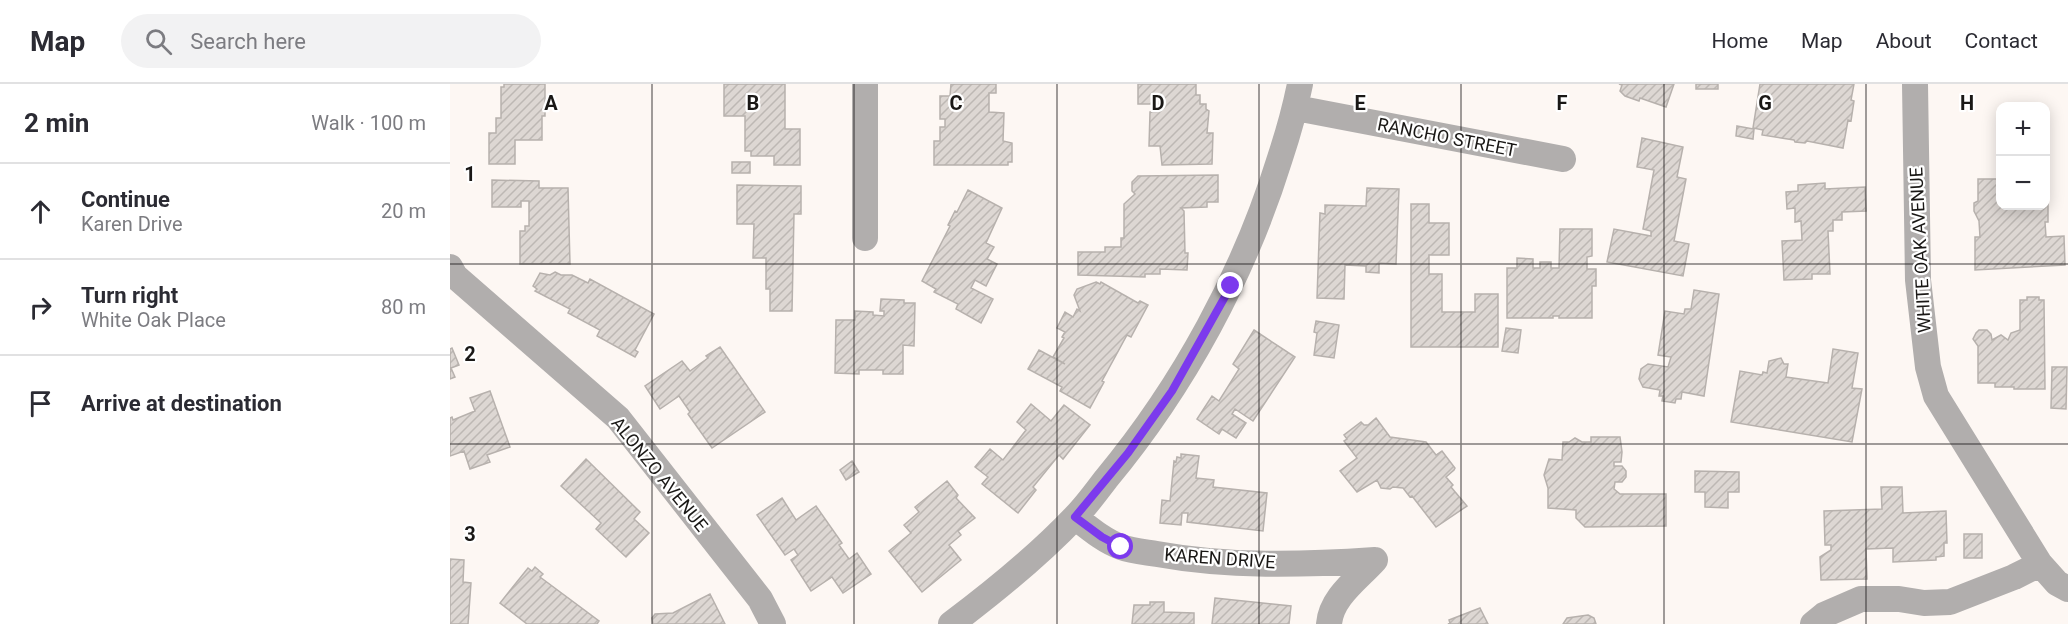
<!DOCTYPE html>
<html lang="en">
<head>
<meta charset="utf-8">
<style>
  :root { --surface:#fff; --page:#f2f2f3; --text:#2b2b33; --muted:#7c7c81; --line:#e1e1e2 }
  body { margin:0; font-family:Roboto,sans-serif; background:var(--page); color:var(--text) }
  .controls { position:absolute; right:18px; top:18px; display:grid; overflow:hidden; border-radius:12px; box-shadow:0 3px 15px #0003 }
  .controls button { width:54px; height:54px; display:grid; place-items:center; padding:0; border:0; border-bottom:2px solid var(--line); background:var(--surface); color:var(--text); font:30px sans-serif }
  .stop { position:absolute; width:18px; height:18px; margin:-14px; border:4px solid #7c3aed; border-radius:50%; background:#fff }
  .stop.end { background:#7c3aed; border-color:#fff; box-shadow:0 2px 6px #0008 }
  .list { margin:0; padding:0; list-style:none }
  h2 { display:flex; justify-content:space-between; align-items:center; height:78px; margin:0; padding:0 24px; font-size:26px }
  h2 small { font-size:20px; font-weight:400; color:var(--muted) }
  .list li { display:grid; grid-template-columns:39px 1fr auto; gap:18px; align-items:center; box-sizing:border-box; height:96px; padding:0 24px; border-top:2px solid var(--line) }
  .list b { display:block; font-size:22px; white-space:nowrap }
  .list p { margin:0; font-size:20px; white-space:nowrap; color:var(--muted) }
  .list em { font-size:20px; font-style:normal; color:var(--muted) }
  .icon { flex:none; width:33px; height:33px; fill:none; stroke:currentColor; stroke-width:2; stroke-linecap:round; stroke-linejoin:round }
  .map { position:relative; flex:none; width:1618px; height:540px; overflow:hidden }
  header { display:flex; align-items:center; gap:36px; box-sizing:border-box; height:84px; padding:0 30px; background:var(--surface); border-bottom:2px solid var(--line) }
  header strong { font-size:28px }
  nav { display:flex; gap:33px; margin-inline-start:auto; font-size:21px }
  .search { width:420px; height:54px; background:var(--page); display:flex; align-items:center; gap:15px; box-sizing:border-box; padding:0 21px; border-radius:33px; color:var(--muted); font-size:22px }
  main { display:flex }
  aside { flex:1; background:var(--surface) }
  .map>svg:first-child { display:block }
</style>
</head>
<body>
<header>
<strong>Map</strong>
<div class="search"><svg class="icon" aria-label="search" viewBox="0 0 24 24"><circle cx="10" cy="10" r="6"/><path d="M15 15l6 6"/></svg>Search here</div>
<nav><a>Home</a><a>Map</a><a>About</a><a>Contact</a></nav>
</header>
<main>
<aside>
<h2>2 min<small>Walk · 100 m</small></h2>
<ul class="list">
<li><svg class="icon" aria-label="ahead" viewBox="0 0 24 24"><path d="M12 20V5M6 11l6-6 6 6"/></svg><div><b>Continue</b><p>Karen Drive</p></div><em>20 m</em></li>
<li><svg class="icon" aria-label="right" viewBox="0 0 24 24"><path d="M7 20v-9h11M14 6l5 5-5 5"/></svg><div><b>Turn right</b><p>White Oak Place</p></div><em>80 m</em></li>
<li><svg class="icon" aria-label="arrive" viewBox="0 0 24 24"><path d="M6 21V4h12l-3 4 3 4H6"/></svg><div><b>Arrive at destination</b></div></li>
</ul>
</aside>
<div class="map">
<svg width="1618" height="540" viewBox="0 0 1618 540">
  <defs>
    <pattern id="building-hatch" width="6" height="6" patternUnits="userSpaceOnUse" patternTransform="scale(1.5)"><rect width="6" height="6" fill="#ddd7d3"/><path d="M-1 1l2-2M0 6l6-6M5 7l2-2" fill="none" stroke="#bdb8b4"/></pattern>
  </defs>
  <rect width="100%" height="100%" fill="#fdf7f3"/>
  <!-- building -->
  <path fill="url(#building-hatch)" stroke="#b7b1ad" stroke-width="1.5" d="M54 0H95V32H92V56H65V80H39V49H46V34H51V3H54Z
    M274 0H335V45H350V81H324V72H301V67H295V32H274Z
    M501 0H546V9H539V28L554 29 553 57 562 59V78H558V81H484V57H490V43H495V35H490V12H500Z
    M688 0H746V11H750V20H756V25L759 27 757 49H763L762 80 712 81 710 62H699L700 28H707V20H688Z
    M1169 0H1224L1216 23 1190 14 1189 17 1175 12 1170 7 1172 1Z
    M1246 0H1268V5H1246Z
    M1310 0H1404L1401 16 1404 17 1401 37 1398 36 1393 64 1357 57 1355 59 1345 58 1344 56 1312 51 1313 46 1303 44Z
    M1287 42 1304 45 1303 55 1286 52Z
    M1192 54 1233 63 1227 93 1236 95 1224 157 1239 160 1233 192 1157 178 1164 145 1201 152V147L1193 145 1204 86 1187 83Z
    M282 78H300V89H282Z
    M768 91V118H757V123L731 124 734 127 735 169H738L737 186 710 185V190H695V193L628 191V168H655V163H671V154H674V120L685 110 682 107V98L688 92Z
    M1528 95H1550V122H1596V110H1598V138H1595L1596 153 1614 152 1615 181 1525 186V153H1530L1529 137 1524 127V119L1528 117Z
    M42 96 89 97V104H118L120 180H70V147H75V142H79V117H71V123H42Z
    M1375 99V105L1415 103 1416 127 1392 128V136H1383V147H1378L1380 190H1362V195L1334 196 1332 157 1352 156 1351 137 1345 138V124L1337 125 1336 108 1348 107V101Z
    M287 101 351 102V130H344L342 227H320V205H316V174H303L304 140H287Z
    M917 104 949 105 946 180 929 179V189L916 188V182L895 181 894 215 867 214 870 129 875 130V121L916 122Z
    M518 106 552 124 536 159 544 163 537 175 547 180 536 202 525 196 521 204 543 215 531 239 506 225 508 220 484 208 486 205 472 197 500 142 498 141 505 127 507 128Z
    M961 120H979V139H999V171H979V190H992V228H1025V210H1048V263H961Z
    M1110 145H1142V172L1137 173V185H1146V202H1142V234H1109V232H1103V234H1057V184H1067V174L1083 175V184H1090V178H1101V184H1109Z
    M105 188 111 191H122L138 199 140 195 204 230 185 266 188 268 185 273 147 252 150 246 118 229 120 225 85 207 87 205 83 202 90 189 100 191Z
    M646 198 650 200 651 198 688 219 690 217 698 221 681 253 677 251 652 297 654 298 640 324 610 307 612 303 578 285 589 266 615 280 603 273 614 254 612 253 615 248 607 244 615 228 623 233 627 225 630 227 624 211 627 205Z
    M1244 206 1269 210 1254 312 1232 308 1231 315H1226L1225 319 1212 317 1213 312H1209L1210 306 1193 303 1189 295 1191 285 1198 280 1218 283 1221 273 1208 271 1215 227 1234 230 1235 225H1241Z
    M1577 213H1589V216H1594L1595 305H1564V303H1545V299H1528V262L1523 255 1526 249 1529 246H1537L1541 250 1542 256 1551 251 1558 256 1561 249 1570 246V216H1577Z
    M431 215 454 216V219H465L464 262 453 261V290H433V286H409V290L385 289 386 236H405V227L423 228V231L434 232V227H430Z
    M866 237 889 241 884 274 864 271 867 249 864 248Z
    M1056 244 1071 246 1068 269 1052 267Z
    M804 246 845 273 803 337 785 325 782 330 796 339 786 354 772 345 769 350 747 335 762 312 769 317 789 285 783 280Z
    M270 263 315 328 262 364 238 330 240 328 229 312 210 325 195 302 232 277 240 287 258 274 256 272Z
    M2 264 9 281 1 284 5 293 0 295V265Z
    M1383 265 1408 269 1402 304 1412 305 1402 358 1281 338 1290 287 1312 291 1313 288 1317 289 1319 277 1331 274 1334 280H1338L1336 293 1378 299Z
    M1602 283H1617L1616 325 1601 324Z
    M40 307 60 363 37 371 40 378 20 385 14 367 0 372V334L2 333 3 336 25 327 20 314Z
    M581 320 601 337 614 321 640 341 613 375 609 371 583 403 586 406 568 429 532 400 538 393 525 383 540 365 553 376 576 346 567 338Z
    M926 334 940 353 976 358 986 371 992 367 1005 384 1004 386 996 393 1003 401 1001 403 1017 422 986 443 962 412 960 413 953 404 943 403 940 405 931 404 927 396 907 408 890 387 907 374 894 357 897 355 894 351 911 338 914 341H918Z
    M1141 353H1170L1172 368 1171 378H1164V382H1172L1176 387V393L1172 398H1165L1164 405 1170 410H1216V442L1135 443 1126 434V426L1098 424V404L1094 391 1099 375 1112 376 1113 358H1119L1125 354 1132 358H1141Z
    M731 370 749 372 746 394 764 396 763 403 817 409 813 447 737 438 738 429H732L731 441 710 439 712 416 720 417 724 377 726 378 727 373 731 374Z
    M136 375 190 428 184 435 199 449 176 473 146 445 151 439 111 402Z
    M402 377 409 388 396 396 390 386Z
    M1245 387 1289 388V408H1278V424L1255 423V408H1245Z
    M497 397 508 411 506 414 525 434 508 447 511 451 499 461 511 476 472 508 439 467 461 449 454 441 469 428 465 423Z
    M1431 403H1452L1453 429 1496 427 1497 459H1494V472L1486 473V476L1443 478V464L1416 465 1417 495 1371 496 1370 473 1381 466V461H1375L1374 427 1432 425Z
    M332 414 346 436 366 422 392 459 389 461 399 475 407 469 421 490 393 509 382 493 361 507 341 476 348 471 344 465 335 471 307 431Z
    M1514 450H1532V474H1514Z
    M0 475 14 476 13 498 21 499 18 540H0Z
    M85 483 93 490 90 493 149 537 147 540H77L50 519 78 484 82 487Z
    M260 510 275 540H203L202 534 205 530 223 529Z
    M765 514 841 522 839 540H762Z
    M700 518H714V528L744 529V540H682L684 521H700Z
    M1030 524 1038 540H998L1000 539 999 536Z
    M1138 531 1144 534 1146 540H1113L1117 534Z"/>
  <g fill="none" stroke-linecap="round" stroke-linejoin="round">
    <!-- minor -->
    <path stroke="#b1aead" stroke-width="26" d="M1465 0 1468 196 1478 283 1486 312 1590 480 1607 499 1618 505
      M846 24 1113 75
      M415 154V0
      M0 183 5 192 168 334 310 515 323 540
      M625 433C639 444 654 457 671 463 682 467 695 468 707 470 778 483 853 481 925 476
      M501 540C545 507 587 473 625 433 636 422 646 408 656 395 734 301 794 190 830 74 838 50 845 25 850 0
      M879 540C881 513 908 495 925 476
      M1363 540 1374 531 1411 515H1449L1474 519 1500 518 1564 493 1590 480"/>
  </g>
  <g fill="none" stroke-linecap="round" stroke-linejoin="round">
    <!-- route -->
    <path stroke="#7c3aed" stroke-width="8" d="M671 463 652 453 625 433 678 369 722 307 781 202"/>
  </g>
  <!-- grid -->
  <path fill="none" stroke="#1a1816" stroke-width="1.5" stroke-opacity="0.55" d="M202 0V540M404 0V540M607 0V540M809 0V540M1011 0V540M1214 0V540M1416 0V540M0 180H1618M0 360H1618"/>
  <g text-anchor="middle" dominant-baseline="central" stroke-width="4.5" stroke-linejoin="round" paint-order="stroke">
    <!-- street labels -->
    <g font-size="18" fill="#1a1816" stroke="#fff">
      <text transform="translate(997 53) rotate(11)">RANCHO STREET</text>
      <text transform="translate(1470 166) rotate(-93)">WHITE OAK AVENUE</text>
      <text transform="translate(210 390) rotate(51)">ALONZO AVENUE</text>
      <text transform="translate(770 474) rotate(4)">KAREN DRIVE</text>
    </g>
  </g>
  <g font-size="20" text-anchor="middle" font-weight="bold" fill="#1a1816" stroke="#fff" stroke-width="4.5" stroke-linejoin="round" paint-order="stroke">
    <text x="101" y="26">A</text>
    <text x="303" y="26">B</text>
    <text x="506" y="26">C</text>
    <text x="708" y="26">D</text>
    <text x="910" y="26">E</text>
    <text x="1112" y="26">F</text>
    <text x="1315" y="26">G</text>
    <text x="1517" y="26">H</text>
    <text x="20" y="97">1</text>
    <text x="20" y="277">2</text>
    <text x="20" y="457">3</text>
  </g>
</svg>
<div class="controls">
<button>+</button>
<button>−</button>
</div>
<div class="stop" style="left:671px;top:463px"></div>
<div class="stop end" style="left:781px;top:202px"></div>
</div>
</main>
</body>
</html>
